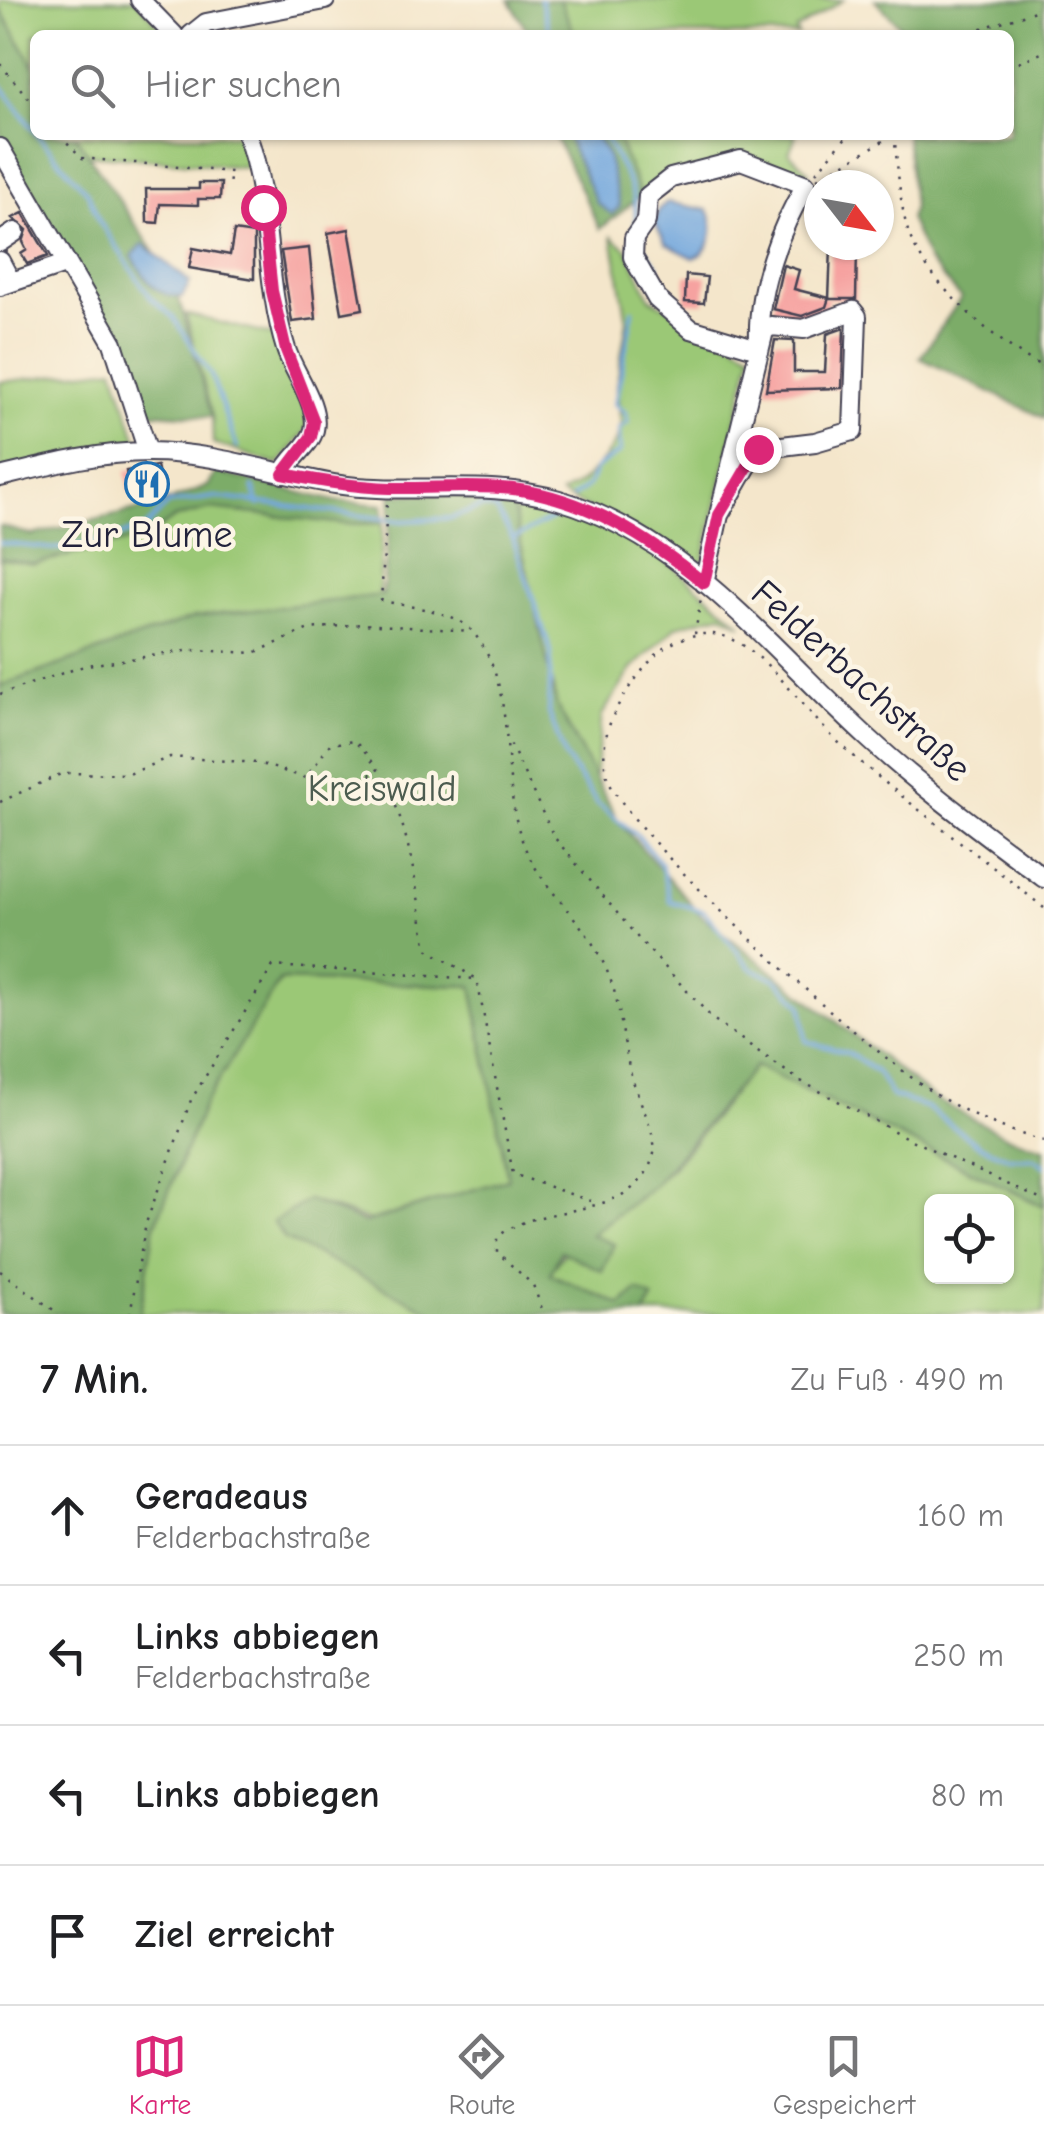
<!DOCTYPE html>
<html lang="de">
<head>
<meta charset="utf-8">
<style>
  :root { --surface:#fff; --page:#f2f2f2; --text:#202124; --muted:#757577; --line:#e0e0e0; --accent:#db2777 }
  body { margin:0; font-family:"Comic Neue",sans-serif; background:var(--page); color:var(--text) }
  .controls { position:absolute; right:30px; bottom:30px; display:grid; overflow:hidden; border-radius:15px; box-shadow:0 2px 8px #0004 }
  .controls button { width:90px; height:90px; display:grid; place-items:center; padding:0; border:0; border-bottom:2px solid var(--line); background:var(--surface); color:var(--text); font:50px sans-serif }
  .compass { position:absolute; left:804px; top:170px; width:90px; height:90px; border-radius:50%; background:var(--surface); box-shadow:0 2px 8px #0004; rotate:121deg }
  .stop { position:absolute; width:30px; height:30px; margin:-22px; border:8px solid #db2777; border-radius:50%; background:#fff }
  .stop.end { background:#db2777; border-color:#fff; box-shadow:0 2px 10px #0008 }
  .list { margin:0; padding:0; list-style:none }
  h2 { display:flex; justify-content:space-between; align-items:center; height:130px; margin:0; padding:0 40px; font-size:42px }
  h2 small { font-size:32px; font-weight:400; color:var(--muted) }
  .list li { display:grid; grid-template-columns:65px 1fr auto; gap:30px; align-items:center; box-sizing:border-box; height:140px; padding:0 40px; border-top:2px solid var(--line) }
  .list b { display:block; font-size:38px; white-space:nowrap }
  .list p { margin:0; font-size:32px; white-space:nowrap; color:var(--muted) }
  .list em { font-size:32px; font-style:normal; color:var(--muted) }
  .icon { flex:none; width:55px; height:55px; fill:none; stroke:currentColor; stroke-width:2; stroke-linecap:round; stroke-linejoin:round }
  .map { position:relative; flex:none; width:1044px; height:1314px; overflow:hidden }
  .search { position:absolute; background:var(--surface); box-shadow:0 2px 8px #0004; left:30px; right:30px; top:30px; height:110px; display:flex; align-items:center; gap:25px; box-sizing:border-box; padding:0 35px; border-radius:15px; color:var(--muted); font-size:38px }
  .sheet { height:690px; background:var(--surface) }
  nav { display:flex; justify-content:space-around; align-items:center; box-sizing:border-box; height:140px; border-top:2px solid var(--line); background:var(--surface); font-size:28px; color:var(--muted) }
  nav a { display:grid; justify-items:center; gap:5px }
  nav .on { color:var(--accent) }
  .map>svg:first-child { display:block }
</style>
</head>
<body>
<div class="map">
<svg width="1044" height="1314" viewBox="0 0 1044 1314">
  <rect width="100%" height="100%" fill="#fcf5e5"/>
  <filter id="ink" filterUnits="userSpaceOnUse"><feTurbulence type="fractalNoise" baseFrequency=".01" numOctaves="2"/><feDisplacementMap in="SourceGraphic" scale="20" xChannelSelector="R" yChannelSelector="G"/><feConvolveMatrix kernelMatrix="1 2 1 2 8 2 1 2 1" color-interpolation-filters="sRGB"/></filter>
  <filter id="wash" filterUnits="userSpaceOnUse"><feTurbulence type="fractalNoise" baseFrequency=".0048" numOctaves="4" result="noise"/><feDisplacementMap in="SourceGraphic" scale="40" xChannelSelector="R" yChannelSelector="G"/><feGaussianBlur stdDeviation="2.25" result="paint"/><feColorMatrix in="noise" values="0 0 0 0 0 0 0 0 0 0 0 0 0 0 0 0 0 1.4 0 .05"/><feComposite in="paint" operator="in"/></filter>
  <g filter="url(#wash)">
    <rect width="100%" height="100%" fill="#f4e6cb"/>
    <!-- green -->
    <path fill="#9bc876" stroke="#5e7558" stroke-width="2.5" fill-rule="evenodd" d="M0 0H137L167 35H35V68L0 9Z
      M560 0H843L796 30 798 35H575Z
      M75 135H243L255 168 86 154Z
      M616 135H796L789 153 809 172 801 175 739 154 641 196Z
      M612 237 627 249 650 298 752 353 703 561 695 564 561 494 582 482 603 460 617 440 621 422 616 389 627 320Z
      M186 314 279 337 311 424 278 465 213 443 212 417Z
      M114 368 138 444 0 470V382Z
      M510 494 614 529 658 554 742 625 721 614 677 626 632 669 602 715 595 778 557 707Z
      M211 508 346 524 383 523 379 592 383 595 195 617 0 686V558L34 564 149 536 174 518Z
      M280 980 472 986 508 1179 370 1221 308 1200 285 1239 437 1314H140L154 1228 204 1104Z
      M755 1066 1044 1207V1314H644L653 1299 621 1305 550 1274C569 1234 622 1217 654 1185 691 1150 722 1105 755 1066ZM932 1202H1006V1276H932Z"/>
    <!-- forest -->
    <path fill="#7cac67" stroke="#4f6751" stroke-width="2.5" d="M509 0H560L575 35H530Z
      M875 0H1044V418L920 358 961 298 928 261 909 219 913 207 906 135H1009V35H909Z
      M0 9 35 68V135H75L174 281 212 417 139 412 114 341 0 138Z
      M554 135H616L641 196 600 229Z
      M216 472 335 501 383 505V523L346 524 211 509 174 518 149 536 34 564 0 558V526L32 535 158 505 208 486Z
      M392 494H510L557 706 619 822 702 916 935 1099 1006 1136 1044 1148V1206L755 1066 654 1185 591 1235 614 1244 602 1271 561 1251 550 1274 621 1305 637 1290 653 1298 644 1314H437L285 1239 273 1222 308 1200 365 1223 508 1179 472 986 280 980 204 1104 155 1225 140 1314H0V686L195 617 383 595Z"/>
    <!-- water -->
    <path fill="#70a5dd" stroke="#49648c" stroke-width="2.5" d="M566 135H595L607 155 620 206 612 214 597 203Z
      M667 202 708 210C716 227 713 250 694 258L666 244 655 223 659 209Z
      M143 244 190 282 182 297C153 296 146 279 132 256Z"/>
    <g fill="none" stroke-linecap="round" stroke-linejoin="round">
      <!-- stream -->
      <path stroke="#70a5dd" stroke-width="4" d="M541 0 550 35
        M0 84 35 132
        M37 135 88 193 99 221 151 298 173 317 211 375 237 447
        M604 135C617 163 641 192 635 224
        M642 246 658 267
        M253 487 259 505
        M573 497 588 486 596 468 620 452 619 429 628 422 625 412 615 404 633 310
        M513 539 555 517 563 508
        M0 543 55 549 103 541 145 528 168 504 215 497 402 521 451 518 482 507 496 509 513 539 551 652 549 713 565 757 598 804 638 836 661 864 670 901 704 911 751 968 777 980 802 1005 806 1041 848 1053 877 1072 892 1096 926 1107 979 1145 1010 1158 1035 1159 1044 1166"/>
    </g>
    <g id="blocks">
      <!-- building -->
      <path fill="#f6a2a0" d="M199 183H221L220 199H198V205L160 204 158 223 147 222 146 189H199Z
        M23 213 48 256 27 264 21 254 27 250 23 242 27 230 13 218Z
        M349 229 363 309 342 313 328 233Z
        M234 231 254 234V279L189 268 193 248 230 255Z
        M831 247 857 248 856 299H829Z
        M309 248 316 319 292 322 281 251Z
        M783 265 799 270 794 289 829 298 826 307 802 316 773 309Z
        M686 275 707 277 704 303 685 302Z
        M844 328 842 388 766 390 775 340 794 341V372H825L827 334Z
        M157 466 161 488 129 493 126 471Z"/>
    </g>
  </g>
  <g filter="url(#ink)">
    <use href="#blocks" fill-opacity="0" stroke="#423f51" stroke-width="2.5"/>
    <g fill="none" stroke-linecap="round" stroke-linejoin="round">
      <!-- minor casing -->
      <g stroke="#423f51" stroke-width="22">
        <path id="minor" d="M140 0 174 35
          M191 35 206 23 325 0
          M247 135C272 204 264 279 286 349 293 372 320 405 314 430 310 446 290 458 283 474
          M0 148 113 343 148 452
          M0 242 15 232
          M0 261 11 282
          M0 286 65 264
          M758 349 691 329 657 299 633 257 634 238 646 221 648 196 671 178 741 160 806 185C780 228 757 288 759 339
          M0 477C49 465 98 452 149 452 212 452 272 473 334 484 409 496 485 478 559 500 686 537 773 651 867 737 922 788 984 833 1044 878
          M704 583 719 515 757 449 815 442 853 431 857 316 853 311 804 329 771 326 764 331 719 515"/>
      </g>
      <!-- path -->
      <path stroke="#423f51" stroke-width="2.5" stroke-dasharray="2.5 8" stroke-linecap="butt" d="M961 35 1044 8
        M0 64 35 106
        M1009 66 1044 52
        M60 135 82 158 231 172 229 185
        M894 135C898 166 899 204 909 234 926 282 999 346 1044 367
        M816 172 848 135
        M817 179 892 136
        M387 505 381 600C408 608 453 609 472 631 522 690 496 784 526 850 543 888 576 914 596 949 622 994 619 1024 630 1071 636 1095 650 1119 654 1143 656 1150 653 1158 650 1165 626 1222 535 1201 497 1238V1252L533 1285 544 1314
        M695 634 701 598
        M0 694 87 665 193 650 254 653 309 629 361 624 471 631
        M506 735 554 837 638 938 713 1019 797 1079 909 1139 1044 1201
        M0 802 63 773 129 774 170 757 258 763 306 778 330 744 354 741C409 792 413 878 427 949L477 979 513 1174 593 1202
        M1044 908C976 852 903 801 838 742 805 712 769 654 729 638 704 627 671 639 653 658 625 690 597 727 606 772 616 828 882 1064 940 1097 973 1116 1007 1131 1044 1141
        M0 1271 59 1314
        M130 1314 146 1223 191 1100 273 966 476 979"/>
      <!-- minor -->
      <use href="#minor" stroke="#fff" stroke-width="18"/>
    </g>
  </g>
  <g fill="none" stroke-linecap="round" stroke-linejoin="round" filter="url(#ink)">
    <!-- route -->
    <path stroke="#db2777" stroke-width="12" d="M263 207 272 291 286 350 314 422 311 437 283 474C319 481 353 487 390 488 431 489 472 484 513 489 586 498 649 538 704 583L719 515 758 449"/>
  </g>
  <!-- icons -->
  <defs>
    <g id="restaurant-ring" transform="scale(2.25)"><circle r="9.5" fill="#fcf5e5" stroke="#1f6fb2" stroke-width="1.5"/><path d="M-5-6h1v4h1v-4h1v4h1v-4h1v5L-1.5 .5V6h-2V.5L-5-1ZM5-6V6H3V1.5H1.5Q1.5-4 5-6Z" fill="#1f6fb2"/></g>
  </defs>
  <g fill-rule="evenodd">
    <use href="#restaurant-ring" x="147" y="484"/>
  </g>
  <g text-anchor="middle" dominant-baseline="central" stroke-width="9" stroke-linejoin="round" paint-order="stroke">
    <!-- poi labels -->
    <g font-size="38" fill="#22223b" stroke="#fcf5e5">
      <text x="147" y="535">Zur Blume</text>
    </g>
    <!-- street labels -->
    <g font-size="38" fill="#22223b" stroke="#fcf5e5">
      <text transform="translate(861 681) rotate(42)">Felderbachstraße</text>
    </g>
    <!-- park labels -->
    <g font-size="38" fill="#4c5c50" stroke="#fcf5e5">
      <text x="382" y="789">Kreiswald</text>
    </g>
  </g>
</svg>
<div class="controls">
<button><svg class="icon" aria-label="locate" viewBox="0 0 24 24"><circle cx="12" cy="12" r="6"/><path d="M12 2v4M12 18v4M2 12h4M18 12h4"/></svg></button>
</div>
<svg class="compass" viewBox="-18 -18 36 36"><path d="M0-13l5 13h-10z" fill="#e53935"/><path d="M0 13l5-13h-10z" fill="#757577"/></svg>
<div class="stop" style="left:263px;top:207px"></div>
<div class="stop end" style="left:758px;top:449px"></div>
<div class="search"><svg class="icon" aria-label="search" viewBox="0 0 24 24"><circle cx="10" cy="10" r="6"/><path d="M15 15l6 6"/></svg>Hier suchen</div>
</div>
<section class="sheet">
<h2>7 Min.<small>Zu Fuß · 490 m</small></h2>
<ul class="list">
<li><svg class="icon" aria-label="ahead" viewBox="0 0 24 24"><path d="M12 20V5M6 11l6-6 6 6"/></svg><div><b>Geradeaus</b><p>Felderbachstraße</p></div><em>160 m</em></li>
<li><svg class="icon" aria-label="left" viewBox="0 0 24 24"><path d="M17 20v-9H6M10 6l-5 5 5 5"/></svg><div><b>Links abbiegen</b><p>Felderbachstraße</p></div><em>250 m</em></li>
<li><svg class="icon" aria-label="left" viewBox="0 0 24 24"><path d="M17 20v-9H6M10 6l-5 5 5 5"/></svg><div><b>Links abbiegen</b></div><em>80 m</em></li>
<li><svg class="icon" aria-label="arrive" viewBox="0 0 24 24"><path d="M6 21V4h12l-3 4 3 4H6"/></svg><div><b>Ziel erreicht</b></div></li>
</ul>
</section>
<nav>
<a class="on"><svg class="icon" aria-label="map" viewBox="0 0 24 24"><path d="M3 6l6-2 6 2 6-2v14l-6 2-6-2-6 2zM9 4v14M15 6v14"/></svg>Karte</a>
<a><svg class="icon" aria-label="directions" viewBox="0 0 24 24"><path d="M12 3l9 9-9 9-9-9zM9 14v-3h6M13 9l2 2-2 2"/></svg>Route</a>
<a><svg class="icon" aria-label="saved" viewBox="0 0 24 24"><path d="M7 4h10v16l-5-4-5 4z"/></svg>Gespeichert</a>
</nav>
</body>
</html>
